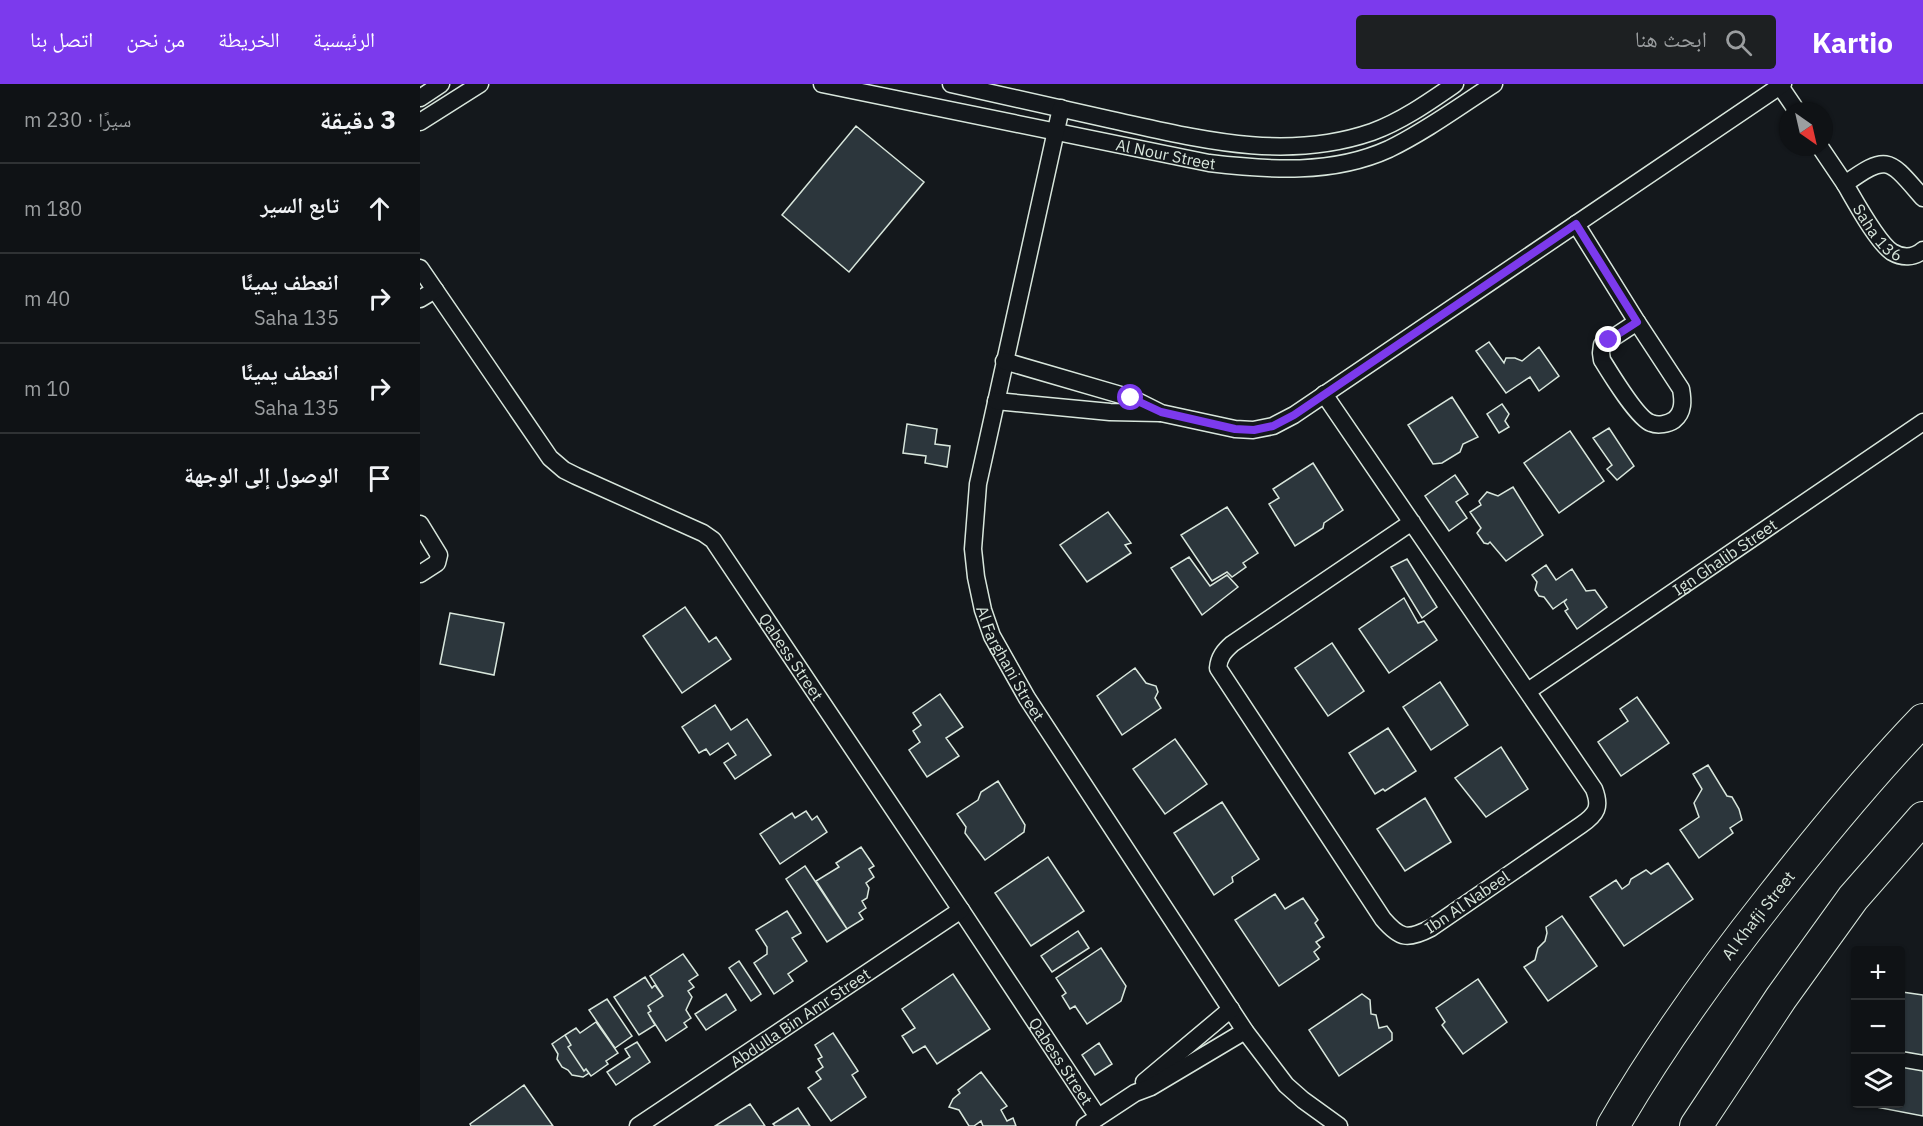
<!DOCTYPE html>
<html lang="ar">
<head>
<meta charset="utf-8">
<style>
  :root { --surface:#0f1215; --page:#1d2022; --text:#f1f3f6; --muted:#9b9ea0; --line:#2f3234; --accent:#7c3aed }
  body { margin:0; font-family:"IBM Plex Sans","Noto Naskh Arabic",sans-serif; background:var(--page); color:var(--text); direction:rtl }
  .controls { position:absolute; right:18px; bottom:18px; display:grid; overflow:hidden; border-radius:6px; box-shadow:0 2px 4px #0004 }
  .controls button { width:54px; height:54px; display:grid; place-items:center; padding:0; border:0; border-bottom:2px solid var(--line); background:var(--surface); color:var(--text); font:30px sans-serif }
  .compass { position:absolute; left:1359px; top:18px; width:54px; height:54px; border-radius:50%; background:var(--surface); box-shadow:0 2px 4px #0004; rotate:146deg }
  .stop { position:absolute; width:18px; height:18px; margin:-14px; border:4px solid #7c3aed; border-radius:50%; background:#fff }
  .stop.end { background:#7c3aed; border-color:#fff; box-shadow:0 2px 6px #0008 }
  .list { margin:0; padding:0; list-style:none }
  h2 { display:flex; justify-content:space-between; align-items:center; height:78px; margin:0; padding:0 24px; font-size:26px }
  h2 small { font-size:20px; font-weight:400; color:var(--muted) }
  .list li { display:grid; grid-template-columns:39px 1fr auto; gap:18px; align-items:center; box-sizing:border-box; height:90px; padding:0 24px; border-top:2px solid var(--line) }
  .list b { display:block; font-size:22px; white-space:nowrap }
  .list p { margin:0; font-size:20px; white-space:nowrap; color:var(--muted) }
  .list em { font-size:20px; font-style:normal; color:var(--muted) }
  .icon { flex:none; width:33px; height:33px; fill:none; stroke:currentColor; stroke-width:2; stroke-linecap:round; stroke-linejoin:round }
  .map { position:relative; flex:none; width:1503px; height:1042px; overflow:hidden; direction:ltr }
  header { display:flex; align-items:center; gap:36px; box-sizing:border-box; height:84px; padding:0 30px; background:var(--accent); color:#fff }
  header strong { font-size:28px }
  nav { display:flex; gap:33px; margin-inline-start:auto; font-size:21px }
  .search { width:420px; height:54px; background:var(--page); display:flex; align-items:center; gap:15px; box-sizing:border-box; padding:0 21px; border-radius:6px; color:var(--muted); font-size:22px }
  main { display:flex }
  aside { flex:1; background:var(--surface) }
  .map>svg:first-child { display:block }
</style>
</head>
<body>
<header>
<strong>Kartio</strong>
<div class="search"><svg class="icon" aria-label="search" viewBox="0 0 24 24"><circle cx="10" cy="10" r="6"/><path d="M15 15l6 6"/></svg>ابحث هنا</div>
<nav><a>الرئيسية</a><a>الخريطة</a><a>من نحن</a><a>اتصل بنا</a></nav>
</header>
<main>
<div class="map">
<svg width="1503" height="1042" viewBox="0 0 1503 1042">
  <rect width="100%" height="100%" fill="#14181c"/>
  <!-- building -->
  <path fill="#2c363c" stroke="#d8e6dc" stroke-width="1.5" d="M436 42 504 98 429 188 362 131Z
    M1069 258 1084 279 1086 274H1095L1102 277 1119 263 1139 292 1119 307 1110 293 1086 309 1056 267Z
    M1032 313 1058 353 1043 360 1040 368 1022 379 1013 380 988 341Z
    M1082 320 1089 330 1085 337 1089 343 1079 349 1067 330Z
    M487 340 517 345 515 360 530 362 527 383 505 379 506 372 483 369Z
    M1189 344 1214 382 1197 396 1187 385 1192 381 1173 354Z
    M1150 347 1184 397 1139 429 1104 379Z
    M893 379 923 426 904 439 903 444 875 462 849 420 859 414 853 405Z
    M1035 391 1048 410 1036 418 1047 434 1029 447 1005 412Z
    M1093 403 1123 451 1086 477 1070 458 1068 460 1064 459 1057 449 1061 444 1050 428 1061 421 1059 417 1067 408 1078 412Z
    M807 423 838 469 823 479 826 483 812 493 807 488 792 497 761 451Z
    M688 428 711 459 705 461 711 469 667 498 640 461Z
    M769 473 790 502 807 491 818 503 782 531 751 484Z
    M987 475 1017 523 1002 534 971 483Z
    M1126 481 1136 496 1152 485 1166 507 1175 506 1187 523 1157 545 1145 527 1148 525 1144 518 1147 515 1133 525 1124 513 1119 512 1115 506 1117 498 1112 491Z
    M984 514 998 539 1004 537 1017 556 969 589 939 545Z
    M265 523 289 558 296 553 311 575 262 609 223 552Z
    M30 529 84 539 74 591 20 580Z
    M912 559 944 607 908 632 875 584Z
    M715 584 726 599 736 602 738 608 735 614 741 624 702 651 677 612Z
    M1020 598 1048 641 1011 666 983 623Z
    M520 610 543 643 526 654 539 672 507 693 489 666 500 658 493 647 501 641 493 629Z
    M1217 613 1249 659 1201 692 1178 658 1208 637 1200 625Z
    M295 621 311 646 327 635 351 671 315 695 304 679 316 671 308 659 290 671 286 665 279 669 262 643Z
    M968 644 996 687 965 707 963 705 955 710 929 669Z
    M755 655 787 700 745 730 713 685Z
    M1081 663 1108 705 1066 733 1035 694Z
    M1288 681 1307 712 1312 713 1319 725 1322 736 1310 744 1313 749 1279 774 1260 746 1279 733 1274 719 1282 705 1273 690Z
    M578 697 605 741 604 748 565 776 545 749 546 743 537 730 558 716 561 708Z
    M1005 714 1031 758 985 787 957 745Z
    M802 718 839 775 812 793 813 798 794 811 754 749Z
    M386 727 392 736 397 732 407 748 360 780 340 750 372 729 375 734Z
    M441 763 454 782 449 785 454 793 446 799 449 804 447 814 442 817 446 824 439 829 443 835 427 845 396 797 419 783 416 779Z
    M628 773 664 827 611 862 575 809Z
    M1248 779 1273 815 1204 862 1170 813 1196 796 1202 805 1209 800 1211 795 1226 786 1231 790Z
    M385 782 427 845 407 858 366 795Z
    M855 810 865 825 883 814 898 836 895 839 904 853 896 858 900 863 894 868 899 875 859 902 815 836Z
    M367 827 381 849 372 854 387 877 368 890 373 897 354 910 334 879 347 870V863L336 846Z
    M1142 832 1177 882 1128 917 1104 883 1115 876 1118 864 1125 857 1127 849 1126 843Z
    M658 847 669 864 632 888 621 872Z
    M681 864 706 902 701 917 667 940 655 922 650 925 642 912 646 909 636 894Z
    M263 870 278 891 269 897 274 903 268 907 272 913 266 926 271 934 264 939 267 943 246 957 228 929 231 927 228 922 243 912 230 892Z
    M319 877 341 910 331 917 309 884Z
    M533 890 570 945 517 980 505 962 493 969 482 952 495 944 482 925Z
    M225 893 232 904 235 901 243 912 228 922 231 927 228 929 235 941 219 951 194 913Z
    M1058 895 1087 938 1043 970 1022 941 1025 938 1016 924Z
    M1482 908 1503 911V971L1480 967Z
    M306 910 316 926 286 946 275 930Z
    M942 910 950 916 951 930 956 931 959 944 967 942 972 949V956L919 992 889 946Z
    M187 915 212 952 195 964 169 926Z
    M176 938 198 969 186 977 188 980 171 992 166 985 164 987 148 963 151 961 145 951 156 944 160 949Z
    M413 949 438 987 432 991 446 1013 411 1037 388 1004 401 995 396 988 403 983 398 975 402 973 395 961Z
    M145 951 151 961 148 963 164 987 166 985 169 989 163 993 152 991 148 986 142 983 137 975 138 970 132 960Z
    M217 958 230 978 196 1001 187 988 210 973 205 965Z
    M679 959 692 980 675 991 662 971Z
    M1480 983 1503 987V1032L1456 1023 1457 1020H1480Z
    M561 988 587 1022 581 1026 587 1037 593 1034 596 1042H563L561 1037 554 1042H549L539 1026 529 1023 533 1015 540 1009 538 1006Z
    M104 1001 133 1042H51L50 1040Z
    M330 1020 345 1042H295Z
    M378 1024 390 1042H355L353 1040Z"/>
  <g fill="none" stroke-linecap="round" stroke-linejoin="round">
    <!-- street casing -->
    <g stroke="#d8e6dc" stroke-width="19">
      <g id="street">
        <path id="s1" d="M402 0 789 79C849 86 912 91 969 65 1006 47 1040 22 1074 0"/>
        <path d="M531 0C584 12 638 24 692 36 779 55 865 78 952 48 982 37 1009 18 1035 0"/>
        <path d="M1360 2 1377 27"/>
        <path d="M0 14 21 0"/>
        <path id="s2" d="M641 24 558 400 553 465 556 493 563 526 572 552 607 614 825 947 866 1001 883 1016 919 1042"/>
        <path d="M0 38 60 0"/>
        <path d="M1400 63 1425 100"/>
        <path id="s3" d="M1503 114C1469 75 1468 69 1425 100 1435 117 1457 158 1472 168 1482 174 1494 174 1503 166"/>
        <path d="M1156 140 1217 238"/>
        <path id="s4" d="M0 184 130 374 144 386 156 392 283 449 293 456 541 826 678 1033"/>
        <path d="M0 215 15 206"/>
        <path d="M1217 238 1261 305C1263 316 1264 328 1254 336 1248 340 1238 342 1231 339 1218 335 1190 289 1182 276L1181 269 1182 261Z"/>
        <path d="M584 277 711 314 741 329 815 345 833 346 853 342 874 331 1363 0"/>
        <path d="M904 310 1174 705C1181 723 1177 730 1161 741L1011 844C988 856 980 855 963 835L798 584C799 573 804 567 812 560L992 438"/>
        <path d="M576 317 690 328 740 329"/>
        <path d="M0 440 19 471 17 479 0 490"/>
        <path id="s5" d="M1108 607 1503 338"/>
        <path d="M724 998 811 925"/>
        <path id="s6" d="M218 1042 541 826"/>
        <path d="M665 1042 715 1009 731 1003 825 947"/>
      </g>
    </g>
    <!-- highway casing -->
    <g stroke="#d8e6dc" stroke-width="34">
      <g id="highway">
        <path id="s7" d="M1193 1042C1240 961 1294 886 1352 813 1400 752 1449 692 1503 636"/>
        <path d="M1276 1042 1361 914 1433 814 1503 734"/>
      </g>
    </g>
    <!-- street -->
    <use href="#street" stroke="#14181c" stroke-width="16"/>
    <!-- highway -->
    <use href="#highway" stroke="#14181c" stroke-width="32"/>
  </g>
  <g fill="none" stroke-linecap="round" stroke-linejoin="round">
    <!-- route -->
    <path stroke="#7c3aed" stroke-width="8" d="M711 314 741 328 815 345 834 346 853 342 874 331 1156 140 1217 238 1189 256"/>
  </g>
  <g text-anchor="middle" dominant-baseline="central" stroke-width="4.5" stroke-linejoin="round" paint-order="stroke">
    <!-- street labels -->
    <g font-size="16" fill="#d8e6dc" stroke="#14181c">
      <text stroke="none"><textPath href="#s1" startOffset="351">Al Nour Street</textPath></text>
      <text stroke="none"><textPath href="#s3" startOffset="156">Saha 136</textPath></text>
      <text stroke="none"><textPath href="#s5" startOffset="238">Ign Ghalib Street</textPath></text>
      <text stroke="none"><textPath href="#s4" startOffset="554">Qabess Street</textPath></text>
      <text stroke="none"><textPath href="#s2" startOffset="572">Al Farghani Street</textPath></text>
      <text transform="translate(1047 818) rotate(-34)">Ibn Al Nabeel</text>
      <text stroke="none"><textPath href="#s7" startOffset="256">Al Khafji Street</textPath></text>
      <text stroke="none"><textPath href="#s6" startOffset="195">Abdulla Bin Amr Street</textPath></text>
      <text stroke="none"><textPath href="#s4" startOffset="1040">Qabess Street</textPath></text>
    </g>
  </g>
</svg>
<div class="controls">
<button>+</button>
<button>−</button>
<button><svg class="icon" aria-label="layers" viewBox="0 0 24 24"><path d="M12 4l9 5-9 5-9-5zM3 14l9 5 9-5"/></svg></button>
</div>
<svg class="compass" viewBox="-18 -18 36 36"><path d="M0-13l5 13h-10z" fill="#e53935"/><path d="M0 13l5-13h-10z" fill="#9b9ea0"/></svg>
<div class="stop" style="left:711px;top:314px"></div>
<div class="stop end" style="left:1189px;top:256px"></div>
</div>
<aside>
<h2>3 دقيقة<small>سيرًا · 230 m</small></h2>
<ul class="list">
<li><svg class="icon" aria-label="ahead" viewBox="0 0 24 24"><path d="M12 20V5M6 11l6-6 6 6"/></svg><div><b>تابع السير</b></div><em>180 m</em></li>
<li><svg class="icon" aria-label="right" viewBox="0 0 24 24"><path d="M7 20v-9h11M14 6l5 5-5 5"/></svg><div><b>انعطف يمينًا</b><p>Saha 135</p></div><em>40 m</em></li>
<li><svg class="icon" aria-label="right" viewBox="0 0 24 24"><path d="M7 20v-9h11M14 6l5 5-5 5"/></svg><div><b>انعطف يمينًا</b><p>Saha 135</p></div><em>10 m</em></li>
<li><svg class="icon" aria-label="arrive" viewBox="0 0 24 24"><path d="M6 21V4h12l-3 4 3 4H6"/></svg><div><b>الوصول إلى الوجهة</b></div></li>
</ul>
</aside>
</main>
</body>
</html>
